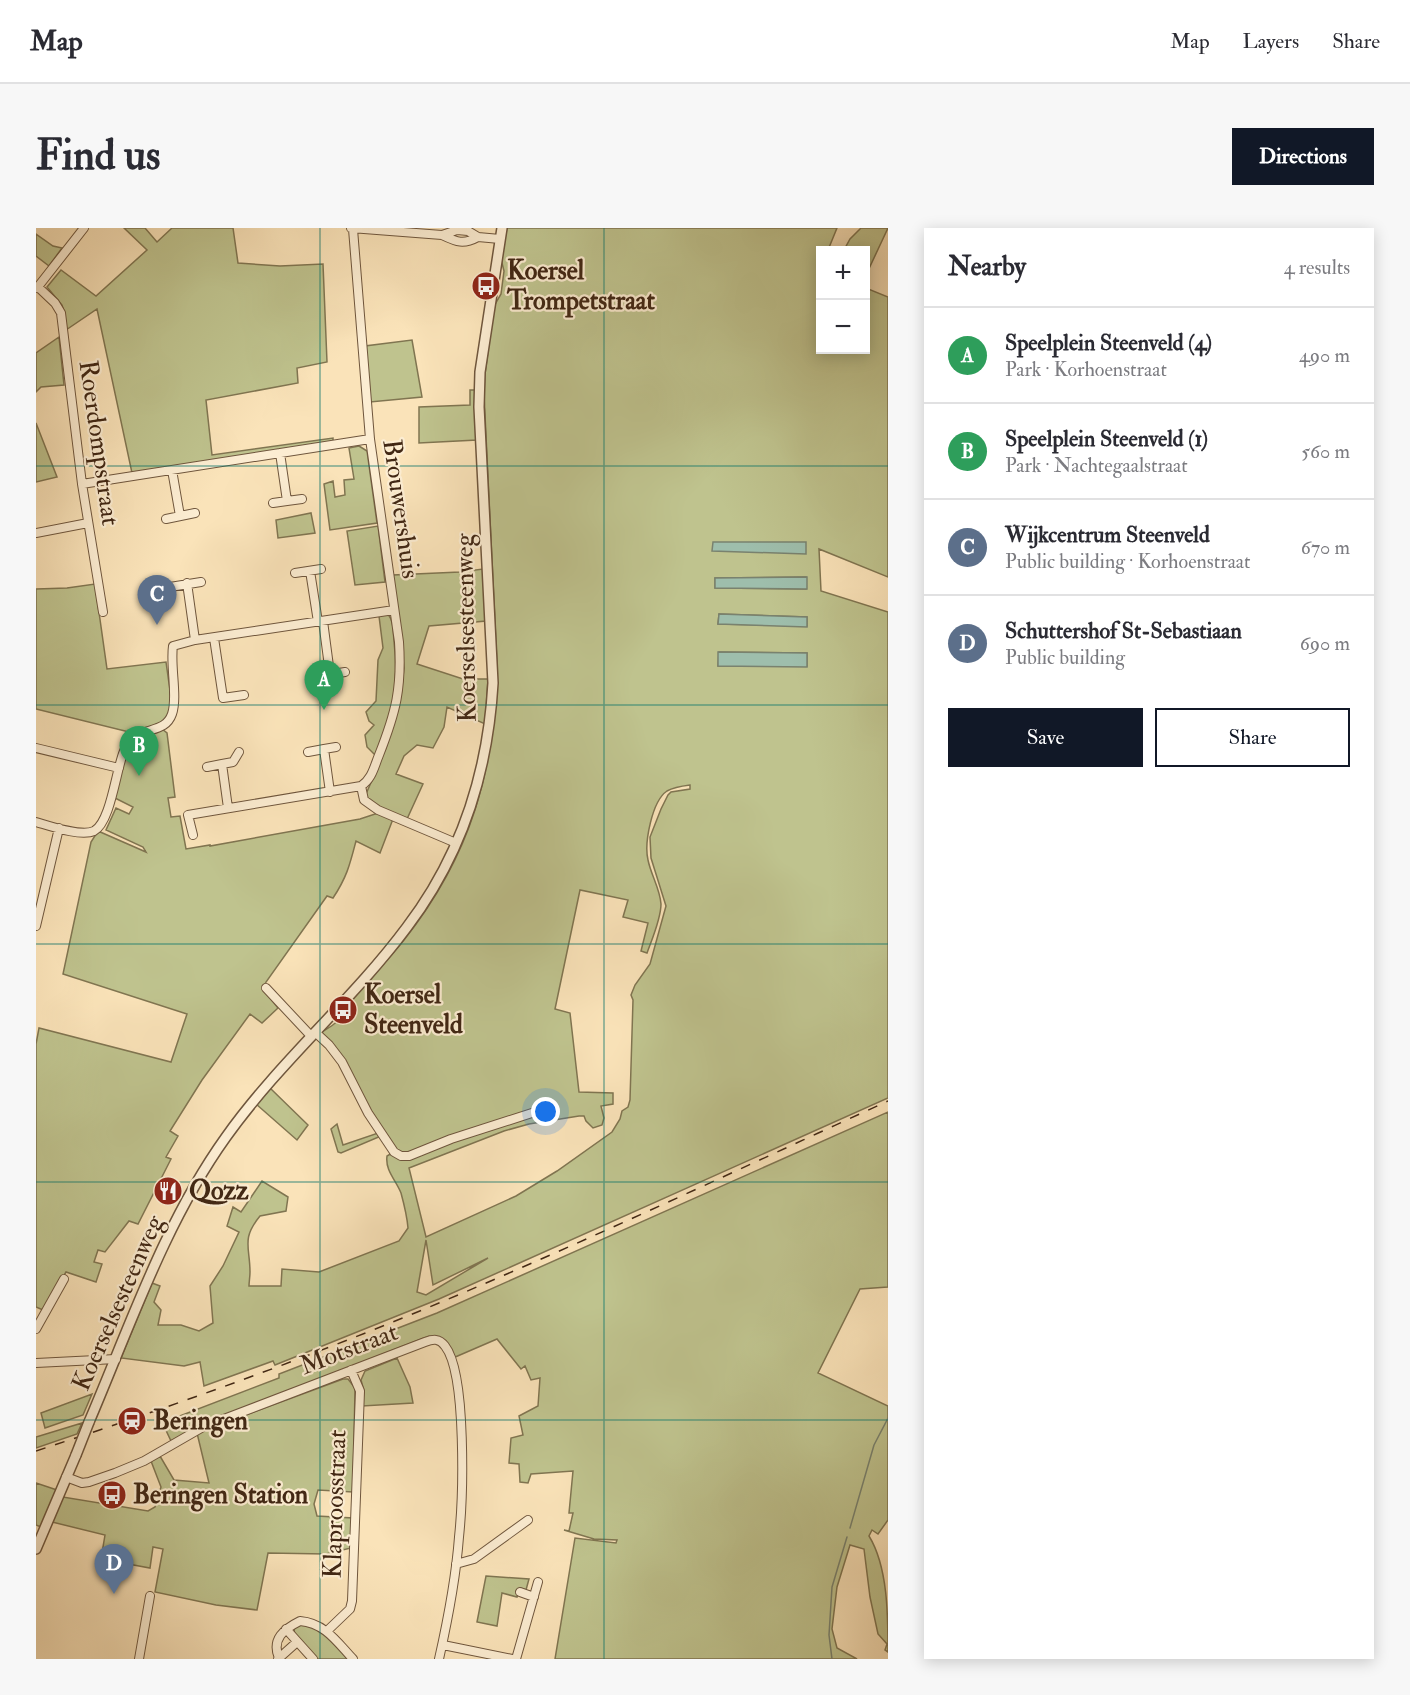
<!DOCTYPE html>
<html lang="en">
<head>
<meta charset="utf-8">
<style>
  :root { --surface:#fff; --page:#f7f7f7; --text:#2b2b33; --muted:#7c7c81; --line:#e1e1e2; --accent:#111827 }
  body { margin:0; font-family:"IM FELL Double Pica",serif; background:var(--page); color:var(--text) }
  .controls { position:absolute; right:18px; top:18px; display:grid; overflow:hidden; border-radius:0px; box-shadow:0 3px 15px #0003 }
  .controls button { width:54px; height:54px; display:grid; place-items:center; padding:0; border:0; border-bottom:2px solid var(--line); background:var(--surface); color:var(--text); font:30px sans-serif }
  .you { position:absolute; left:510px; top:884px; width:21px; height:21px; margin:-15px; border:4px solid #fff; border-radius:50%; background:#1a73e8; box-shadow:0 0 0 9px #1a73e833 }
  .badge { display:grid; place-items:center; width:39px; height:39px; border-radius:50%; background:var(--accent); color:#fff; font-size:20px; font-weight:700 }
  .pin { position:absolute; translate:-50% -50px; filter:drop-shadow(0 2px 3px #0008) }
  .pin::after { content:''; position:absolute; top:32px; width:21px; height:18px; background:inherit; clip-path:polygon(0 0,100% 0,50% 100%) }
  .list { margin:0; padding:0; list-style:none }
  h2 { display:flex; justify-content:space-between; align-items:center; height:78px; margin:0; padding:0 24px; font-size:26px }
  h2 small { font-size:20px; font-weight:400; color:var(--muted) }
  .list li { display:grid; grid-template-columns:39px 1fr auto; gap:18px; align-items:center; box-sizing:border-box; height:96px; padding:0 24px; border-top:2px solid var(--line) }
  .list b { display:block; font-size:22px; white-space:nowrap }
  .list p { margin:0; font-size:20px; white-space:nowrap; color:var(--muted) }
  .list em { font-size:20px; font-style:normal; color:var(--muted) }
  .actions { display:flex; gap:12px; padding:18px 24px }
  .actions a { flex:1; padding:14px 0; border:2px solid var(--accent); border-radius:0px; text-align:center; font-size:21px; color:var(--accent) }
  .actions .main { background:var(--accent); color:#fff }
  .map { position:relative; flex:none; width:852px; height:1431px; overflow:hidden; border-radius:0px }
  header { display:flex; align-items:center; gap:36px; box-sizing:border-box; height:84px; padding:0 30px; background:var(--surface); border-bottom:2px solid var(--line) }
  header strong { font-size:28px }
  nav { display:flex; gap:33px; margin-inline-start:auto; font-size:21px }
  .intro { display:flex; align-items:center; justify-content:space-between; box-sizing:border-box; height:144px; padding:0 36px }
  h1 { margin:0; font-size:42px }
  .button { padding:15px 27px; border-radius:0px; background:var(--accent); color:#fff; font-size:21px; font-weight:700 }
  main { display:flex; gap:36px; padding:0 36px }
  aside { flex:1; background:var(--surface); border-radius:0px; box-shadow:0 3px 15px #0003 }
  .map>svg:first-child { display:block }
</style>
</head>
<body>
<header>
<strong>Map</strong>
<nav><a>Map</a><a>Layers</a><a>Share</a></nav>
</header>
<div class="intro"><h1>Find us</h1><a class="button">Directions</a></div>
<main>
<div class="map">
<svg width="852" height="1431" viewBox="0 0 852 1431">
  <rect width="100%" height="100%" fill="#fae3b9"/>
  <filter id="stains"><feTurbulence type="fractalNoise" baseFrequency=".00333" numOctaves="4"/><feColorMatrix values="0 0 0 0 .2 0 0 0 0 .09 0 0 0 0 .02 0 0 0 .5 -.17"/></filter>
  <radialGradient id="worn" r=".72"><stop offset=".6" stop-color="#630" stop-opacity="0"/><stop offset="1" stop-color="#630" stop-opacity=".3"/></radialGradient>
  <!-- green -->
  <path fill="#bfc38e" stroke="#807551" stroke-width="1.5" fill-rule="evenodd" d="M88 0H109L121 14 136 0H197L202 35 244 38 287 36 291 134 261 140 262 155 170 172 176 227 297 210V214L96 245 61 81 30 102 29 86 26 77 11 59 25 42 60 68 111 22Z
    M471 0H801L792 22H784V122H830V60L852 69V349L783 321 785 363 852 384V870L403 1071 239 1137 237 1133 168 1158 164 1134 148 1138 85 1130 116 1055 124 1058 118 1074 125 1082 122 1097H145L163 1103 177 1095 174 1058 187 1038 203 1004 191 998 197 979 205 984 226 953 252 969 250 983 224 988C205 1011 214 1019 214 1044 214 1049 213 1054 213 1058H245L246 1041 283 1044 363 1013 372 1000C371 988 368 976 365 965 360 952 349 943 351 928L356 925 373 926 360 922 285 804C300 797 313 784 319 767 335 749 353 731 368 712 436 626 458 544 461 436L448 166 449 146 458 78 465 66 468 43 465 31ZM770 349V361L679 360V350ZM683 386 771 389V398L682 396ZM683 424 771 425V438H682ZM654 557V561L635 564 632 567 625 581 614 609 615 630 630 678 614 736 599 757 595 767 597 772 594 872 592 879 586 883 584 891 576 904 521 943 480 968 390 1009 373 940 468 903 493 896 543 888H548L550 893 557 900 566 897 568 890 565 878 577 876V865L543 864 534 785 519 781 544 662 592 672 587 689 612 695 605 723 611 725C616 711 625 691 625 676 624 661 615 647 612 632 608 615 616 573 631 563 638 559 646 558 654 557ZM390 1012 397 1057 452 1030 390 1067 381 1064Z
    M825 0H852L830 47V22H808L814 11Z
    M0 6 17 18 26 20 13 38 0 28Z
    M23 109 28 157 5 159 0 164V125Z
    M376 112 386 169 334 174 329 118Z
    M434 162H439L441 212 383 215V179L434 177Z
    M0 195 21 249 0 254Z
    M323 218 331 223 341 295 294 302 288 256 297 253 299 269 309 267 308 252 318 251 313 220Z
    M275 285 279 305 242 310 240 292Z
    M342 298 349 354 319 357 311 303Z
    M447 341 450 393 393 398 381 436 427 451H452L449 496 411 479 408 499 397 520 381 517 368 528 360 546 387 556 371 591C358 585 334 580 330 566L350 520 365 467 368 440 357 347 424 344Z
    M59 356 71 441 130 434 136 477 134 484 129 493 97 505 0 481V361L31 360Z
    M352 386C358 394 357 403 358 413 363 459 357 485 340 528L331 519 329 507 338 497 333 493 330 484 340 473 342 432 347 420 343 388Z
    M126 501 131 505 139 569 132 570 135 589 144 588 150 621 174 617V618L324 591 342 585 357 591 344 625 320 613C314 636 311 649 297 670L291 668 230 754 227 761 242 780 226 795 214 786 166 852 134 903 142 908 130 929 135 931 102 996 93 993 69 1024 62 1022 58 1034 66 1036 60 1054 30 1044 7 1082 0 1079V816L3 800 135 834 151 786 27 746 55 614 62 603 110 624 107 619 70 602 80 580 93 586 97 579 77 569 90 525 97 512Z
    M234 860 272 897 261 912 220 876Z
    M852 884V1059L824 1061 782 1145 852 1178V1292L842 1306 836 1302 833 1308C852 1339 852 1388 852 1424L849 1422 851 1416 842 1406 834 1369 828 1321 814 1317 801 1359 796 1401 801 1420 821 1431H519L539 1310 580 1315 581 1312 558 1311 528 1302 533 1303 537 1285H533L537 1243 495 1246 492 1255 484 1254 483 1236 473 1235 475 1210 487 1207 483 1188 502 1178 504 1150 495 1152 489 1138 485 1141 461 1111 417 1130C411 1119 407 1108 393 1108L172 1194 135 1213 128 1198V1194L243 1150V1146L401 1085Z
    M301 896 307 917 342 905 345 908 305 925 302 924 295 901Z
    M361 1130 374 1159 377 1175 326 1178 328 1163 325 1152 329 1143Z
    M307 1151H312L319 1160 317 1264 282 1262 278 1276 281 1288 317 1290 315 1320 290 1326 232 1325 221 1382 180 1377 119 1364 127 1321 117 1319 114 1340 65 1331 69 1307 16 1294 27 1269 112 1283 119 1279 125 1259 115 1233 124 1228 138 1252 173 1255 161 1205Z
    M56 1166 47 1187 9 1200 5 1185Z
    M46 1195 41 1206 0 1220V1209Z
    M0 1255 21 1262 5 1299 0 1297Z
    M450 1348 493 1351 490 1362 484 1360 481 1369 466 1365 461 1398 441 1394Z
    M264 1396 283 1399 314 1431H281L259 1408 258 1401Z"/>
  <!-- water -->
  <path fill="#9ebeac" stroke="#79826f" stroke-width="1.5" d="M677 314H770V326L676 323Z
    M771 349V361L679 360V350Z
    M683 386 771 389V399L682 396Z
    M682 424 771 425V439L682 438Z"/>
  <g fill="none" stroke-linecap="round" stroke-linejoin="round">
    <!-- stream -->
    <path stroke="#79826f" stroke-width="1.5" d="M814 1300 838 1217 852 1190
      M796 1431 793 1407 796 1359 811 1309"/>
    <!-- minor casing -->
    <g stroke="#6f563d" stroke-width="10">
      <path id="minor" d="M315 0 406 7C421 14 427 17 442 9
        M317 1 334 211 363 414C366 460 360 484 343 527 338 539 336 551 325 558
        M406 7 421 2 432 3 442 9 464 11
        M2 59 19 75 25 85 46 256 67 384
        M1 60 48 0
        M244 225 251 273 266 271
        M136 242 144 288
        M46 256 334 211
        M237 275 251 273
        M130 291 159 285
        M0 305 52 295
        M274 343 282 394
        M259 345 285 341
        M151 355 159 412
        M134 359 165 354
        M287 393 294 446
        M178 410 187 470 208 467
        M278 449 309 444
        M0 520 83 540
        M288 521 300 519
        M272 524 288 521 294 564
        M186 536 197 534 203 524
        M171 539 186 536 192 580
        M0 594C14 598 45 609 58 603 75 594 80 541 88 523 100 495 128 509 136 486 142 469 134 438 137 418L159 412 358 382
        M157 607 152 587 325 558 328 572 342 582 420 615
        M0 698 23 600
        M230 760 275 808
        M279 804 293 817 306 834 332 885 358 924 365 928H373L415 911 499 884
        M0 1101 28 1051
        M0 1135 80 1131
        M30 1249 46 1255 53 1254 79 1245 108 1233 167 1199 389 1114C397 1111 403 1110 409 1118 431 1146 427 1271 423 1309 420 1349 412 1391 403 1431
        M420 1336 438 1331 492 1292
        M484 1364 498 1369
        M250 1401 277 1431
        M291 1403 314 1381 316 1373 324 1163 315 1142
        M407 1417 476 1431
        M243 1430C235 1411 248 1401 264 1393 289 1395 301 1414 317 1431
        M103 1431 114 1368
        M242 1431 261 1414
        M480 1431 502 1354"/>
    </g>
    <!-- tertiary casing -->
    <g stroke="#6f563d" stroke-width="12">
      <path id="tertiary" d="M53 1194C94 1098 129 994 190 909 244 833 316 773 371 699 425 628 452 544 457 455L443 179 444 144 466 0
        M0 1321 40 1227"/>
    </g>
    <!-- minor -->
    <use href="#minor" stroke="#fcedd2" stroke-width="8"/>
    <!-- tertiary -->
    <use href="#tertiary" stroke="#fcedd2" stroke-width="9"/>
    <!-- rail -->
    <path stroke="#412714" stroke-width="1.5" stroke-dasharray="10 10" stroke-linecap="butt" d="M0 1223C132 1180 263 1133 391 1080 547 1015 699 943 852 873"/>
    <!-- tertiary-bridge casing -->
    <g stroke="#6f563d" stroke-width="12" stroke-linecap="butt">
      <path id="tertiary-bridge" d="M40 1227 53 1194"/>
    </g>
    <!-- tertiary-bridge -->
    <use href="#tertiary-bridge" stroke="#fcedd2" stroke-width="9"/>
  </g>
  <!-- grid -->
  <path fill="none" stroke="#0f766e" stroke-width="1.5" stroke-opacity="0.55" d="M284 0V1431M568 0V1431M0 238H852M0 477H852M0 716H852M0 954H852M0 1192H852"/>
  <!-- icons -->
  <defs>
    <g id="bus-disc" transform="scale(1.5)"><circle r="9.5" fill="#8f2418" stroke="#fcedd2"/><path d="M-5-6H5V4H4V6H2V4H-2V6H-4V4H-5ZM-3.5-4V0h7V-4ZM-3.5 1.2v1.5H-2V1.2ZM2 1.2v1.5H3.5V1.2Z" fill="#fff"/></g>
    <g id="restaurant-disc" transform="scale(1.5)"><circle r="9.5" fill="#8f2418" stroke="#fcedd2"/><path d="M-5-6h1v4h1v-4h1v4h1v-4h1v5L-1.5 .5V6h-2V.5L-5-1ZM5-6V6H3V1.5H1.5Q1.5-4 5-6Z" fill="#fff"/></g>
    <g id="station-disc" transform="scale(1.5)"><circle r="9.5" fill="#8f2418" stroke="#fcedd2"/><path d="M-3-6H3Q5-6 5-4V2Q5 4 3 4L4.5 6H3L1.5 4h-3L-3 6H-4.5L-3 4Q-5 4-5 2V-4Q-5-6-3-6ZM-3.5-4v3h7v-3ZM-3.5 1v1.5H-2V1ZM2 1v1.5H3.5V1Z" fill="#fff"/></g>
  </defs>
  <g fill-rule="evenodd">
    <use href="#bus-disc" x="450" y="58"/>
    <use href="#bus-disc" x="307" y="782"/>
    <use href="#restaurant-disc" x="132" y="963"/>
    <use href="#station-disc" x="96" y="1193"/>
    <use href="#bus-disc" x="76" y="1267"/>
  </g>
  <g text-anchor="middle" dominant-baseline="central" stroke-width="4.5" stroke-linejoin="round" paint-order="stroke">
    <!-- poi labels -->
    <g font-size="26" font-weight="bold" fill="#412714" stroke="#fcedd2" text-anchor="start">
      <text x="471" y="43">Koersel<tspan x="471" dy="30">Trompetstraat</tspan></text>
      <text x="328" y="767">Koersel<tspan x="328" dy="30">Steenveld</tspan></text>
      <text x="153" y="963">Qozz</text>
      <text x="117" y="1193">Beringen</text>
      <text x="97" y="1267">Beringen Station</text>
    </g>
    <!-- street labels -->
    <g font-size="26" fill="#412714" stroke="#fcedd2">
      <text transform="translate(63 215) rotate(82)">Roerdompstraat</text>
      <text transform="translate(365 281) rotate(82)">Brouwershuis</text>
      <text transform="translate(430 400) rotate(-91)">Koerselsesteenweg</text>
      <text transform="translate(82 1075) rotate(-66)">Koerselsesteenweg</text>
      <text transform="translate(313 1121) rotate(-21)">Motstraat</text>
      <text transform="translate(299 1276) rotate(-88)">Klaproosstraat</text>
    </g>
  </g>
  <rect width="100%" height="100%" filter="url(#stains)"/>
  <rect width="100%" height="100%" fill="url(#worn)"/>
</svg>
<div class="controls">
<button>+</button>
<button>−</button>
</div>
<div class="you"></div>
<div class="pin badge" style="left:288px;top:482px;background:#2e9e5b">A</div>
<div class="pin badge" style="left:103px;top:548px;background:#2e9e5b">B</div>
<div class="pin badge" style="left:121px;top:397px;background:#5c6f8a">C</div>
<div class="pin badge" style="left:78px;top:1366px;background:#5c6f8a">D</div>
</div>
<aside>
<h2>Nearby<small>4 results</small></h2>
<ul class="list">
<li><span class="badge" style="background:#2e9e5b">A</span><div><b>Speelplein Steenveld (4)</b><p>Park · Korhoenstraat</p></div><em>490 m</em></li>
<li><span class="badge" style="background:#2e9e5b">B</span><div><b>Speelplein Steenveld (1)</b><p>Park · Nachtegaalstraat</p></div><em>560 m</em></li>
<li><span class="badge" style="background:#5c6f8a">C</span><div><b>Wijkcentrum Steenveld</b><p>Public building · Korhoenstraat</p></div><em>670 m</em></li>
<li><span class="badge" style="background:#5c6f8a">D</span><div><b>Schuttershof St-Sebastiaan</b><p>Public building</p></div><em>690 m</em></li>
</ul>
<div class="actions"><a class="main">Save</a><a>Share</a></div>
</aside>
</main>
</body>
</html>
